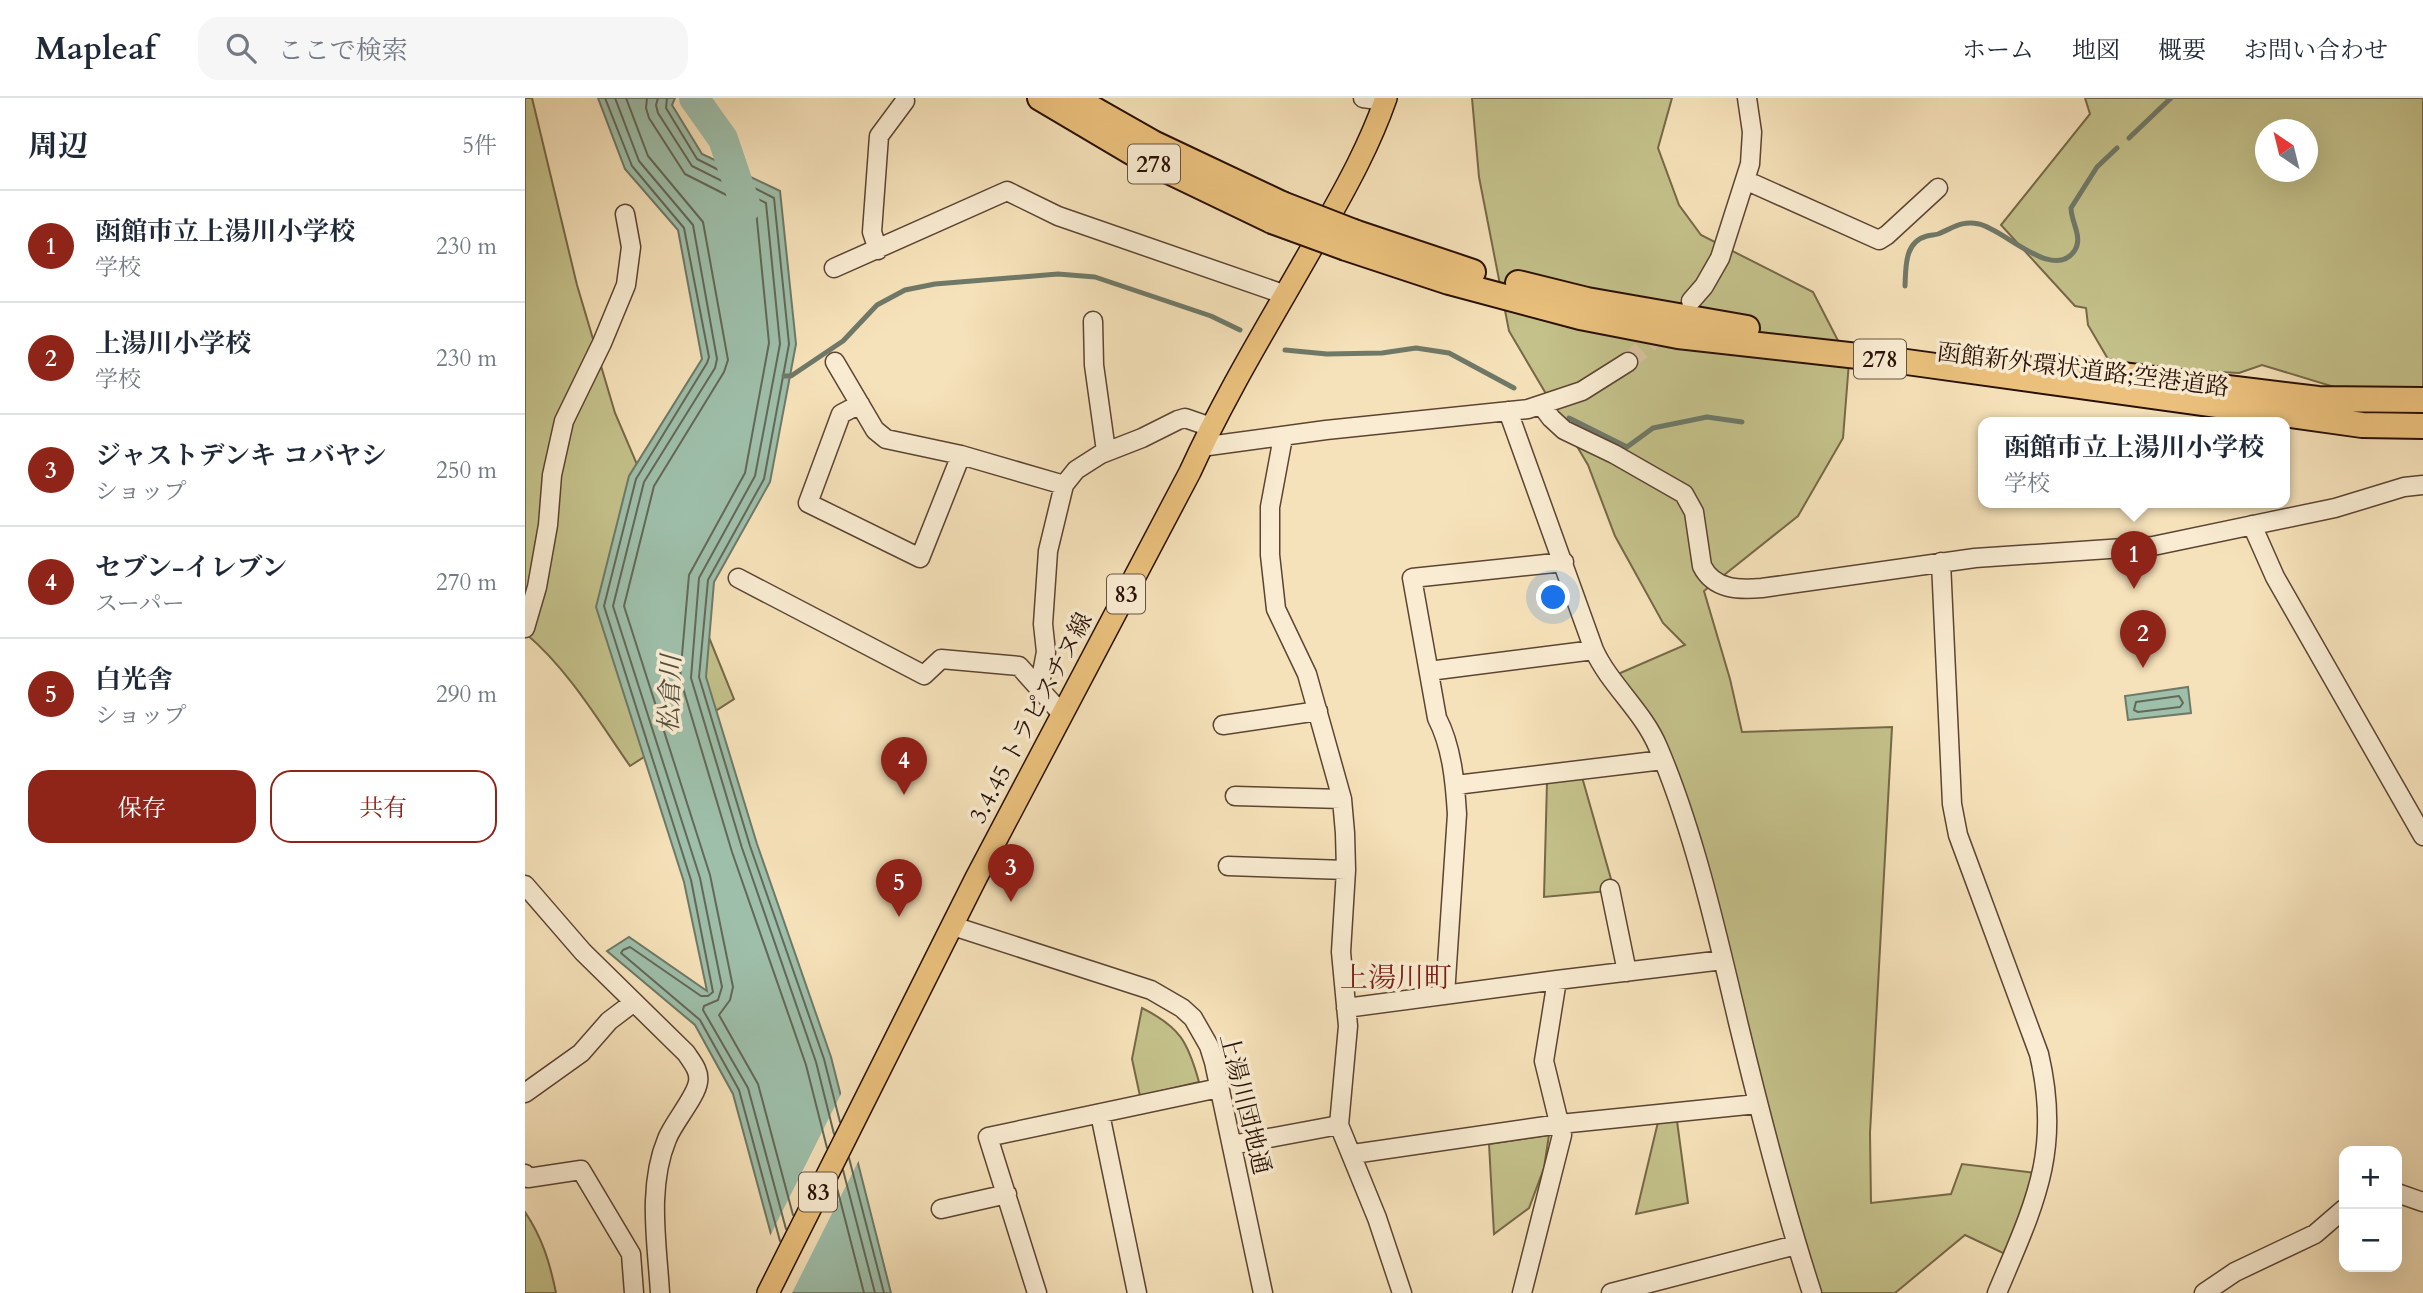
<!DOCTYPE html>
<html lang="ja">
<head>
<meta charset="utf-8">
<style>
  :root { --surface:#fff; --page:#f6f6f7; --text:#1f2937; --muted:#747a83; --line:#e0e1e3; --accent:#8f2418 }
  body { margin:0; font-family:Cardo,"Noto Serif JP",serif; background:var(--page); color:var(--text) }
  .controls { position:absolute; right:21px; bottom:21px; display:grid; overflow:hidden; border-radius:14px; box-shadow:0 7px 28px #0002 }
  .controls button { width:63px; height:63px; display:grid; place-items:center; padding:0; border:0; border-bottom:2px solid var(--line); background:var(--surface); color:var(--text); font:35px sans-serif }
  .compass { position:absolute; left:1730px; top:21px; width:63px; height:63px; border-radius:50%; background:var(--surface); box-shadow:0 7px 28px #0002; rotate:325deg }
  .you { position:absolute; left:1029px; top:500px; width:24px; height:24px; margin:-18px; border:5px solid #fff; border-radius:50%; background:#1a73e8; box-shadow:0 0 0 10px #1a73e833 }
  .badge { display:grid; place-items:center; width:46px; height:46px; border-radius:50%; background:var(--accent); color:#fff; font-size:23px; font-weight:700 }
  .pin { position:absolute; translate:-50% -58px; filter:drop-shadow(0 2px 4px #0008) }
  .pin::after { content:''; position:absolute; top:37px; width:24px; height:21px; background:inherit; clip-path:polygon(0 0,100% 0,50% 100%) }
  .popup { position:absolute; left:1453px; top:319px; width:312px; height:91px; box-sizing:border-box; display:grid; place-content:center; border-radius:14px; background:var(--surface); filter:drop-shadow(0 2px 5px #0005); font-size:23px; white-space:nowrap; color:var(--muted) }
  .popup b { font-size:26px; color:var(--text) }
  .popup::after { content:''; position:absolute; left:50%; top:100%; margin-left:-14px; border:14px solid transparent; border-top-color:var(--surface) }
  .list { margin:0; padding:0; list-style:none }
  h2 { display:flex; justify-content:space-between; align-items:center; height:91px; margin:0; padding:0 28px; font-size:30px }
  h2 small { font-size:23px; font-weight:400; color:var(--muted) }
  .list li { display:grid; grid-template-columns:46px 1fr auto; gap:21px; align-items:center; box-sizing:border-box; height:112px; padding:0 28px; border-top:2px solid var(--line) }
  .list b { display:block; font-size:26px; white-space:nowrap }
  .list p { margin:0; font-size:23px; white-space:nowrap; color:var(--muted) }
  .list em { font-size:23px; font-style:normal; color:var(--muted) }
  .actions { display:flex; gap:14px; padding:21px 28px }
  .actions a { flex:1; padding:16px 0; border:2px solid var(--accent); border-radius:21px; text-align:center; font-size:24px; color:var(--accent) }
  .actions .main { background:var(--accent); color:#fff }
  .icon { flex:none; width:38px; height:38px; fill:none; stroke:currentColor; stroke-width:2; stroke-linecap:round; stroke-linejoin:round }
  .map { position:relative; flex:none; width:1898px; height:1195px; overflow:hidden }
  header { display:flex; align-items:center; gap:42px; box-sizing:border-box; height:98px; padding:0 35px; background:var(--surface); border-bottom:2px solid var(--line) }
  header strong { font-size:33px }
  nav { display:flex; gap:38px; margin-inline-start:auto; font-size:24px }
  .search { width:490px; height:63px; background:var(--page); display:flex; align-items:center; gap:18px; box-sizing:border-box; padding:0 24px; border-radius:21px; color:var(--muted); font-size:26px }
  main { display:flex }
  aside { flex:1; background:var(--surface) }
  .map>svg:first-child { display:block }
</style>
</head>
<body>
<header>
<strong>Mapleaf</strong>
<div class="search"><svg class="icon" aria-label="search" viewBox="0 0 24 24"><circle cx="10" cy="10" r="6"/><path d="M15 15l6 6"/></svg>ここで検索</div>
<nav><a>ホーム</a><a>地図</a><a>概要</a><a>お問い合わせ</a></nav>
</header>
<main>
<aside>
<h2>周辺<small>5件</small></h2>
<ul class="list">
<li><span class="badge">1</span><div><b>函館市立上湯川小学校</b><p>学校</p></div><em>230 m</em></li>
<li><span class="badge">2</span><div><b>上湯川小学校</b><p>学校</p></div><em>230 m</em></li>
<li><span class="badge">3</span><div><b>ジャストデンキ コバヤシ</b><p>ショップ</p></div><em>250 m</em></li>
<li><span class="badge">4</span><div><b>セブン-イレブン</b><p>スーパー</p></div><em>270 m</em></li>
<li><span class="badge">5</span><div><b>白光舎</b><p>ショップ</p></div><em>290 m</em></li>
</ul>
<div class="actions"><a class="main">保存</a><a>共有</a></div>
</aside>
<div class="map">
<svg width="1898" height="1195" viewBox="0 0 1898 1195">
  <rect width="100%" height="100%" fill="#f6e2ba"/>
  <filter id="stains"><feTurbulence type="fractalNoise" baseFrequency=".00286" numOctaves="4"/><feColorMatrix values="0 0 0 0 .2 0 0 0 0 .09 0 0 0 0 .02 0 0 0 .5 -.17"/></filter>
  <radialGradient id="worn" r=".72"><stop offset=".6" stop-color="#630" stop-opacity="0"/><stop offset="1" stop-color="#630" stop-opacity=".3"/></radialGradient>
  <!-- green -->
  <path fill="#c4c18a" stroke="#766848" stroke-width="2" fill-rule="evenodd" d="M0 0H7L52 187 90 315 149 453 209 601 105 668C73 622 43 571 0 535Z
    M947 0H1147L1133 50 1154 107 1176 137 1288 194 1324 264 1318 340 1273 418 1179 493 1205 581 1217 634 1367 629 1345 1035 1346 1105 1426 1096 1437 1066 1511 1075 1480 1156 1440 1137 1370 1195H1294L1277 1145 1177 752 1139 640 1093 576 1160 547 1138 525 1090 438 1063 367 984 233 954 79Z
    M1560 0H1898V290L1829 295 1737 267 1714 275 1636 271 1583 261 1563 227 1561 210 1550 208 1476 127 1565 16ZM1741 32H1783V74H1741Z
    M1057 679 1088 788 1083 793 1019 799 1022 684Z
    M617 910C655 929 663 944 674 984L615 998 607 961Z
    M1152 1023 1163 1105 1111 1116 1133 1024Z
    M1024 1037 1019 1070 1004 1110 969 1136 964 1046Z
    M0 1114C17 1139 25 1165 31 1195H0Z"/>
  <!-- water -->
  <path fill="#9ebfaa" stroke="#6f7968" stroke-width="2" d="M73 0H150L147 7 177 56 255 93 271 246 245 384 189 484 181 579 232 746 306 959 366 1195H262L208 996 170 927 82 853 104 839 182 893 159 784 71 509 104 378 177 261 153 132 100 71Z
    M1663 589 1666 615 1603 622 1600 598Z"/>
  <!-- pier -->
  <path fill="#f6e2ba" d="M318 992 335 1060 267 1195H259L244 1140Z"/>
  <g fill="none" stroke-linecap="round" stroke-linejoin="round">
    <!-- shore -->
    <path stroke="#646858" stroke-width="2" d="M80 0 107 68 159 130 184 259 182 265 111 381 79 508 166 782 188 894 183 898H176L105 849 98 852 96 855 175 922 214 992 255 1143
      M90 0 114 63 168 127 192 261 190 270 119 384 88 508 175 780 197 889 193 902 179 908 178 912 223 990 261 1131
      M101 0 123 58 178 124 203 262 199 274 129 388 99 508 185 777 208 889 205 902 194 917 233 986 268 1117
      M122 0 121 10 124 20 160 76 231 112 244 245 220 375 164 477 155 580 207 754 281 967 302 1050
      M133 0 131 7 133 15 167 68 241 105 255 246 230 378 174 480 166 580 217 750 291 964 309 1036
      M142 0 141 10 172 61 249 100 264 246 239 381 183 482 174 579 225 748 299 961 315 1024
      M1654 598 1658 605 1655 609 1613 614 1609 612 1611 604Z
      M324 1060 359 1195
      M318 1072 350 1195
      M311 1086 339 1195"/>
    <!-- stream -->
    <path stroke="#6f7968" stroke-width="5" d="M1604 40 1646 0
      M1380 188C1381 169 1379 144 1402 138 1406 137 1410 137 1413 136 1428 130 1437 122 1454 126 1479 131 1529 185 1550 152 1558 139 1546 124 1546 110L1572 69 1592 50
      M760 252 802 256 857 255 891 250 924 255 989 290
      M259 278H266L318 243 352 207 380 192 410 186 533 176 570 179 686 218 715 232
      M1044 320 1102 349 1128 330 1182 319 1217 324"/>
    <!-- river -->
    <path stroke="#9ebfaa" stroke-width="30" d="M169 0 198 41 221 109"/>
    <!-- minor-tunnel -->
    <path stroke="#d7c29f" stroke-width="18" stroke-dasharray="18 9" stroke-linecap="butt" d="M1103 264 1142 229"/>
    <!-- minor casing -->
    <g stroke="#5c4433" stroke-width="21">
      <path id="minor" d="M838 0 860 3
        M1229 86 1354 142 1362 137 1413 90
        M353 152 347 134 354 38 380 3
        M309 170 482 93 533 118 761 197
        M1166 203 1179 188 1195 160 1225 66 1227 34 1222 0
        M568 223 569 267 581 353
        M310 264 350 332 361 341 436 357 539 387
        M335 306 316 316 283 405 395 460 436 357
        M1017 308 1026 320 1039 332 1089 356 1159 396 1169 414 1177 468C1189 492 1214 492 1237 490L1450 460 1628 448 1810 410 1879 389 1898 387
        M983 313 1069 552C1085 587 1118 613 1133 649 1169 733 1192 835 1213 924 1235 1015 1258 1106 1287 1195
        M758 339 745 409V457L751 511 782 576 817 701 820 735 821 772 816 854 823 928 814 1027 852 1120 877 1195
        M676 349 801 332 1003 311 1057 293 1103 264
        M1727 427 1750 479 1898 738
        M1416 464 1427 706 1433 737 1514 956C1537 1054 1509 1107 1472 1195
        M213 480 399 577 416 561 494 568 537 616
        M0 530 12 489 23 427 27 377 39 323 77 245 101 187 106 149 100 116
        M904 573 1069 552
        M514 591 521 554 518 526 523 453 539 387 551 372 576 356 617 340 653 322 660 320 686 329
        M698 627 793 613
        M931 687 1138 662
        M710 698 817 701
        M703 768 821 772
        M0 787 58 854 161 955C167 964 175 973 173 984 171 999 148 1025 142 1041 122 1089 132 1144 135 1195
        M1085 791 1102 874
        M428 828 626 892 657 910 668 920 684 948 689 964 738 1195
        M920 897 932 716C930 684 927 649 912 620L887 480 1039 464
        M821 910 1032 882 1198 862
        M0 995 56 955 84 923 109 904
        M575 1016 612 1195
        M707 1047 814 1027
        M828 1056 1035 1026 1232 1006
        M0 1076 3 1080 56 1072 106 1156 109 1195
        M1872 1095 1898 1104
        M416 1111 482 1096
        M512 1195 463 1039 694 990
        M997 1195 1037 1037 1019 963 1032 882
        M1086 1195 1271 1147
        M1679 1195 1710 1174 1790 1136 1819 1111"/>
    </g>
    <!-- major casing -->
    <g stroke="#291006" stroke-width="24">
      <path id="major" d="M243 1195 451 780 665 374C703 290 753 211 798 130 822 88 845 46 861 0"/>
    </g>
    <!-- highway casing -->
    <g stroke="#291006" stroke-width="28">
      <path id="highway" d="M515 0 618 61 747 123
        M549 0 628 45 757 106
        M829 134 948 174
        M821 150 924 184 1055 219 1153 238 1360 261 1837 327 1898 328
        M993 185 1062 202 1222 230
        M1515 267 1793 301 1898 302"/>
    </g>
    <!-- minor -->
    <use href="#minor" stroke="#f9ecd2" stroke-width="18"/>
    <!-- major -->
    <use href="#major" stroke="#ebc17d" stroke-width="21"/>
    <!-- highway -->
    <use href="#highway" stroke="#ebc17d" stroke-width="24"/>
    <!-- highway-bridge casing -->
    <g stroke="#291006" stroke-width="28" stroke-linecap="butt">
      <path id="highway-bridge" d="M757 106 829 134
        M747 123 821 150"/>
    </g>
    <!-- highway-bridge -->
    <use href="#highway-bridge" stroke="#ebc17d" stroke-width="24"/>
  </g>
  <g text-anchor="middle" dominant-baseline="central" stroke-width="7" stroke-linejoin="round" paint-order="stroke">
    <!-- shield labels -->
    <g fill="#f9ecd2" stroke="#675243" stroke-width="2">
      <rect x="603" y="46.5" width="52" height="39" rx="5"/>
      <rect x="1329" y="241.5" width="52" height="39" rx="5"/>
      <rect x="582" y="476.5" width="38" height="39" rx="5"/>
      <rect x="274" y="1074.5" width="38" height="39" rx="5"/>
    </g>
    <g font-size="23" font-weight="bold" fill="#291006">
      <text x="629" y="66">278</text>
      <text x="1355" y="261">278</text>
      <text x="601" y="496">83</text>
      <text x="293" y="1094">83</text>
    </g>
    <!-- street labels -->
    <g font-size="24" fill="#291006" stroke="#f9ecd2">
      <text transform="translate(1558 272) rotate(7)">函館新外環状道路;空港道路</text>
      <text transform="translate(506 620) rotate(-62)">3.4.45 トラピスチヌ線</text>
      <text transform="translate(720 1006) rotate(76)">上湯川団地通</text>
    </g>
    <!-- water labels -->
    <g font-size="26" font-style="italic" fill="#524d3f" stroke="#f9ecd2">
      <text transform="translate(145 596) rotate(-88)">松倉川</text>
    </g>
    <!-- quarter labels -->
    <g font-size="28" fill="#7a1f14" stroke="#f9ecd2">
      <text x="871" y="880">上湯川町</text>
    </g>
  </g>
  <rect width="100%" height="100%" filter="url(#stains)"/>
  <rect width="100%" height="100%" fill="url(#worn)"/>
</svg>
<div class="controls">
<button>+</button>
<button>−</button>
</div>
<svg class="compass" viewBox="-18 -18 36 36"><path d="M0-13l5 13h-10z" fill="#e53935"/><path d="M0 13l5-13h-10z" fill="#747a83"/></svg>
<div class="you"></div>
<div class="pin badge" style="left:1609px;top:491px">1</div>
<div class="popup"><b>函館市立上湯川小学校</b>学校</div>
<div class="pin badge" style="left:1618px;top:570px">2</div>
<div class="pin badge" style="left:486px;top:804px">3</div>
<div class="pin badge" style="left:379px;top:697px">4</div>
<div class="pin badge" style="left:374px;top:819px">5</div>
</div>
</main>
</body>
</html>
